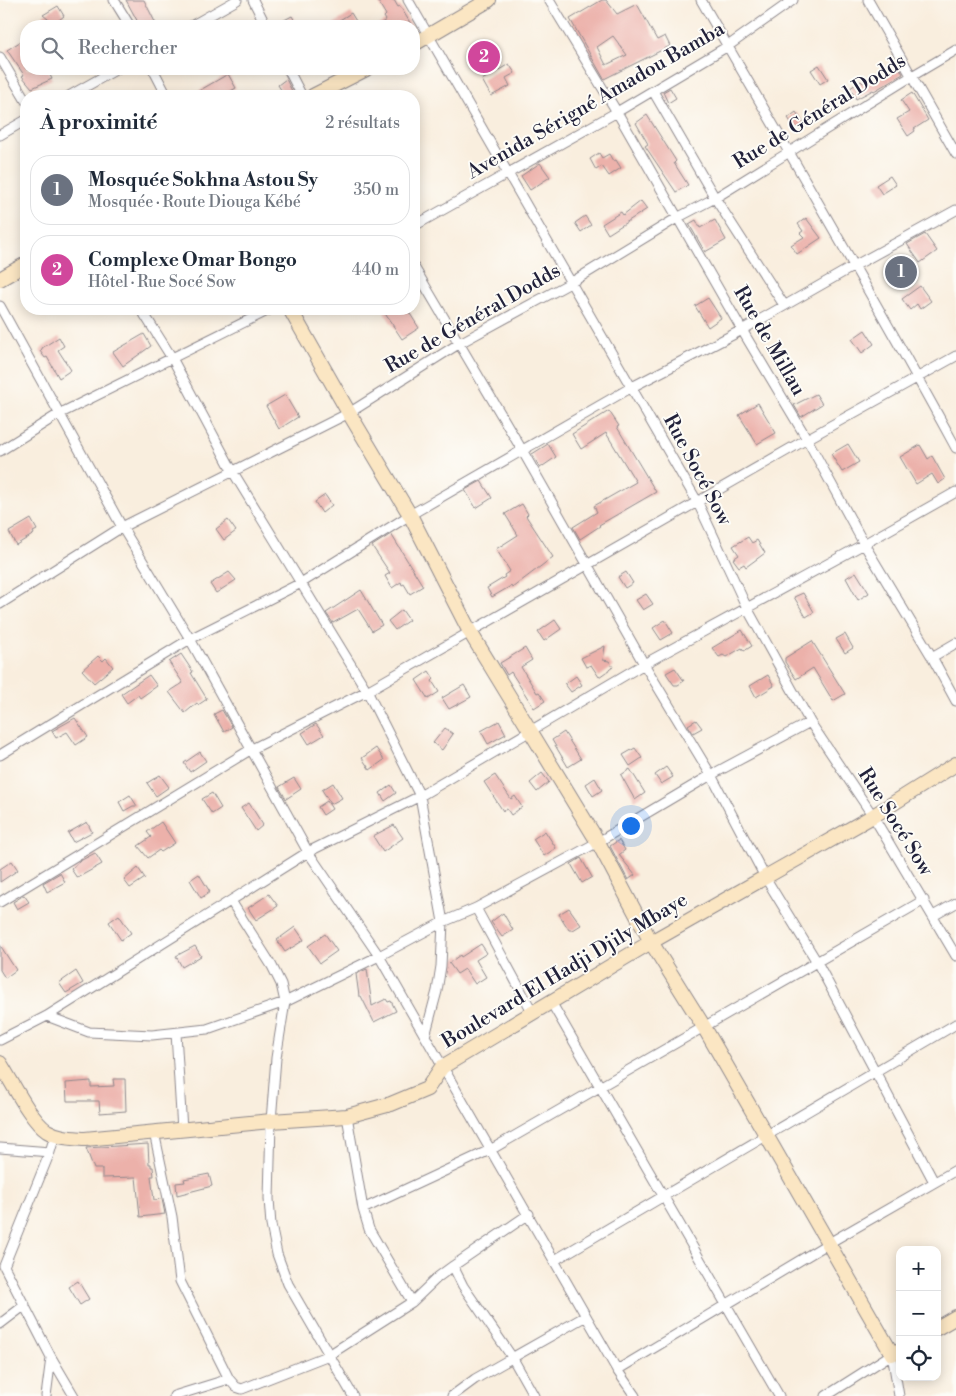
<!DOCTYPE html>
<html lang="fr">
<head>
<meta charset="utf-8">
<style>
  :root { --surface:#fff; --page:#f6f6f7; --text:#1f2937; --muted:#747a83; --line:#e0e1e3; --accent:#2563eb }
  body { margin:0; font-family:"Libre Bodoni",serif; background:var(--page); color:var(--text) }
  .controls { position:absolute; right:15px; bottom:15px; display:grid; overflow:hidden; border-radius:10px; box-shadow:0 2px 12px #0003 }
  .controls button { width:45px; height:45px; display:grid; place-items:center; padding:0; border:0; border-bottom:1px solid var(--line); background:var(--surface); color:var(--text); font:25px sans-serif }
  .you { position:absolute; left:630px; top:825px; width:18px; height:18px; margin:-12px; border:4px solid #fff; border-radius:50%; background:#1a73e8; box-shadow:0 0 0 8px #1a73e833 }
  .badge { display:grid; place-items:center; width:32px; height:32px; border-radius:50%; background:var(--accent); color:#fff; font-size:16px; font-weight:700 }
  .pin { position:absolute; translate:-50% -50%; border:2px solid #fff; box-shadow:0 1px 5px #0006 }
  .list { margin:0; padding:0; list-style:none }
  h2 { display:flex; justify-content:space-between; align-items:center; height:65px; margin:0; padding:0 20px; font-size:21px }
  h2 small { font-size:16px; font-weight:400; color:var(--muted) }
  .list li { display:grid; grid-template-columns:32px 1fr auto; gap:15px; align-items:center; box-sizing:border-box; height:70px; margin:0 10px 10px; padding:0 10px; border:1px solid var(--line); border-radius:20px }
  .list b { display:block; font-size:19px; white-space:nowrap }
  .list p { margin:0; font-size:16px; white-space:nowrap; color:var(--muted) }
  .list em { font-size:16px; font-style:normal; color:var(--muted) }
  .icon { flex:none; width:28px; height:28px; fill:none; stroke:currentColor; stroke-width:2; stroke-linecap:round; stroke-linejoin:round }
  .map { position:relative; flex:none; width:956px; height:1396px; overflow:hidden }
  .search { position:absolute; background:var(--surface); box-shadow:0 2px 12px #0003; left:20px; top:20px; width:400px; height:55px; display:flex; align-items:center; gap:12px; box-sizing:border-box; padding:0 18px; border-radius:20px; color:var(--muted); font-size:19px }
  .panel { position:absolute; background:var(--surface); box-shadow:0 2px 12px #0003; left:20px; top:90px; width:400px; height:225px; border-radius:20px }
  .map>svg:first-child { display:block }
</style>
</head>
<body>
<div class="map">
<svg width="956" height="1396" viewBox="0 0 956 1396">
  <rect width="100%" height="100%" fill="#fdfcf7"/>
  <filter id="ink" filterUnits="userSpaceOnUse"><feTurbulence type="fractalNoise" baseFrequency=".02" numOctaves="2"/><feDisplacementMap in="SourceGraphic" scale="10" xChannelSelector="R" yChannelSelector="G"/><feConvolveMatrix kernelMatrix="1 2 1 2 8 2 1 2 1" color-interpolation-filters="sRGB"/></filter>
  <filter id="wash" filterUnits="userSpaceOnUse"><feTurbulence type="fractalNoise" baseFrequency=".0096" numOctaves="4" result="noise"/><feDisplacementMap in="SourceGraphic" scale="20" xChannelSelector="R" yChannelSelector="G"/><feGaussianBlur stdDeviation="1.12" result="paint"/><feColorMatrix in="noise" values="0 0 0 0 0 0 0 0 0 0 0 0 0 0 0 0 0 1.4 0 .05"/><feComposite in="paint" operator="in"/></filter>
  <g filter="url(#wash)">
    <rect width="100%" height="100%" fill="#f9eede"/>
    <g id="blocks">
      <!-- building -->
      <path fill="#ecb1aa" fill-rule="evenodd" d="M126 0H144L157 26H140Z
        M377 0H394L398 7 400 6 412 26H377L386 20 384 17 386 15Z
        M602 0H606L617 14 637 4 657 40 665 36 670 46 604 79 570 19ZM613 36 627 55 606 65 597 47Z
        M58 6 64 16 54 24 43 15Z
        M351 13 359 26H330Z
        M292 16 298 26H273Z
        M26 38V69H47L52 79 32 88 22 76 24 75 7 50Z
        M896 61 903 74 874 91 873 90 856 99 850 88 861 81 863 83Z
        M509 64 515 73 506 78 510 86 491 96 482 80Z
        M819 65 828 79 820 84 811 70Z
        M228 74 236 88 222 96H190Z
        M286 79 292 91 285 96 278 85Z
        M670 88 676 98 668 103 663 92Z
        M912 93 928 120 914 129 915 131 908 136 897 119 909 112 901 100Z
        M796 112 804 124 796 129 788 118Z
        M647 115 676 161 674 163 688 185 676 192 645 146 648 144 636 123Z
        M599 153 602 158 609 154 613 161 616 160 621 168 609 176 602 166 596 170 590 159Z
        M540 163 550 177 530 190 521 176Z
        M890 176 896 185 882 194 876 185Z
        M641 201 647 209 608 234 602 224 621 212 623 215Z
        M585 216 591 225 581 232 575 223Z
        M806 218 821 238 797 254 791 245 804 237 800 233 803 231 798 224Z
        M696 220 700 228 715 220 726 240 705 252 689 224Z
        M925 234 937 251 920 263 907 244Z
        M920 286 931 301 920 309 917 304 910 310 902 299Z
        M708 298 721 318 708 327 695 306Z
        M389 309H407L419 328 402 339 384 312Z
        M865 330 874 344 862 353 852 339Z
        M144 334 151 346 123 366 113 352Z
        M59 337 64 346 58 350 71 370 59 378 47 357 45 358 40 351 42 349V348Z
        M816 394 822 404 801 417 794 405Z
        M285 395 298 417 279 429 266 406Z
        M758 403 776 433 757 444 739 415Z
        M609 411 619 426 617 427 656 492 599 525 600 526 580 539 573 527 597 512 594 506 636 482 606 433 581 449 572 434Z
        M548 444 556 457 540 468 532 454Z
        M848 444 859 462 842 472 831 454Z
        M920 445 928 459 932 456 945 479 938 484 932 474 916 484 900 457Z
        M481 481 492 498 476 508 465 490Z
        M325 495 332 505 322 513 315 502Z
        M522 504 528 514 526 516 553 557 512 588 511 586 492 597 487 588 505 577 504 575 510 571 496 549 518 535 505 514Z
        M31 519 37 530 33 532 34 534 16 545 9 532Z
        M228 520 236 531 224 540 216 529Z
        M391 534 423 586 410 594 404 584 402 585 401 582 392 588 385 576 390 573 372 546Z
        M748 537 752 543 757 540 765 553 746 567 744 564 739 567 733 559 739 555 733 546Z
        M229 572 236 580 216 593 210 584Z
        M626 572 633 583 625 588 618 577Z
        M856 572 869 593 858 600 846 578Z
        M361 590 382 625 372 631 358 609 333 623 326 613Z
        M803 593 814 612 806 617 794 597Z
        M646 594 653 604 643 610 636 600Z
        M402 610 409 620 395 630 388 621Z
        M555 620 561 629 544 641 538 632Z
        M665 620 673 633 661 640 653 628Z
        M742 630 752 646 744 651 742 648 726 657 723 655 719 657 712 648Z
        M845 634 853 648 845 653 836 639Z
        M812 641 845 694 833 701 813 668 796 679 785 662V658Z
        M605 646 603 660 609 661 613 667 599 677 591 665 586 667 581 658Z
        M525 648 532 660 521 667 537 693 539 692 545 701 534 708 511 672 507 675 500 663Z
        M181 654 193 672 191 673 207 699 198 705 197 703 185 713 169 692 183 683 169 662Z
        M98 656 103 661 106 658 113 667 94 683 82 670Z
        M675 668 684 681 678 685H674L666 673Z
        M429 671 434 679 432 681 439 692 428 699 416 680Z
        M149 675 157 686 140 698 138 695 127 703 121 694Z
        M768 675 774 686 756 697 750 686Z
        M576 676 582 685 571 692 565 684Z
        M464 685 471 697 449 709 442 698Z
        M222 710 232 727 224 732 214 714Z
        M75 718 88 737 76 745 67 732 56 738 52 731Z
        M696 720 702 728 693 733 688 725Z
        M499 721 506 734 488 744 481 731Z
        M316 724 324 735 309 744 302 733Z
        M445 728 453 734 442 750 433 743Z
        M564 732 581 759 568 767 552 740Z
        M376 748 384 760 370 770 362 758Z
        M635 748 642 758 630 766 623 755Z
        M200 752 206 761 190 772 184 763Z
        M666 767 673 777 661 784 655 775Z
        M630 769 645 793 635 800 621 775Z
        M542 773 549 782 537 792 530 783Z
        M160 775 169 787 156 796 147 783Z
        M495 775 511 799 515 796 522 807 511 815 507 809 503 811 484 782Z
        M294 778 301 789 286 799 279 787Z
        M595 778 602 790 593 796 586 784Z
        M333 783 342 798 331 804 322 790Z
        M391 785 396 793 385 801 380 793Z
        M212 793 221 808 212 814 202 799Z
        M130 795 137 806H133L124 811 119 802Z
        M327 801 332 809 323 815 318 807Z
        M249 803 263 825 256 831 241 808Z
        M87 822 92 832 73 842 68 833Z
        M161 822 175 843 161 852 159 850 148 858 138 846 151 837 147 832Z
        M394 825 403 838 383 852 373 836Z
        M545 831 556 848 544 856 533 839Z
        M619 840 625 850 619 855 635 875 628 880 610 846Z
        M95 853 102 864 77 878 71 869 80 861Z
        M581 858 592 877 582 883 571 864Z
        M12 861 18 870 0 882V869Z
        M138 868 145 878 130 888 124 880Z
        M60 873 65 882 47 892 43 883Z
        M199 874 210 892 201 898 190 880Z
        M269 894 278 906 256 920 248 908Z
        M24 895 29 902 17 909 13 902Z
        M569 908 581 925 573 930H569L559 914Z
        M503 913 513 930 502 937 491 922Z
        M119 915 131 933 121 940 109 922Z
        M295 927 304 940 285 952 277 940Z
        M325 934 337 951 320 963 308 946Z
        M481 944 487 953 476 960 486 977 475 984 465 969 457 974 449 963 460 955 461 957Z
        M0 945 16 970 5 978 0 970Z
        M195 946 201 956 182 967 176 956Z
        M367 969 372 1006 386 999 388 1002 391 1001 396 1011 374 1022 361 996H359L356 974Z
        M76 971 83 983 66 993 59 983Z
        M113 1079H125L126 1111 100 1113 99 1101H67L66 1083 91 1081V1087L114 1086Z
        M148 1144 149 1164H151V1167H153L154 1176H151L154 1200 162 1199 165 1214 140 1217 136 1177 102 1178V1169H94L86 1148Z
        M209 1174 212 1186 177 1195 176 1183 185 1182 184 1179Z
        M78 1281 89 1299 80 1305 69 1287Z"/>
    </g>
  </g>
  <g filter="url(#ink)">
    <use href="#blocks" fill-opacity="0" stroke="#8e888c" stroke-width="1"/>
    <g fill="none" stroke-linecap="round" stroke-linejoin="round">
      <!-- street casing -->
      <g stroke="#8e888c" stroke-width="11">
        <path id="street" d="M114 0 130 26
          M253 0 266 26
          M408 0 698 503 747 608 810 722 873 816 956 956
          M549 0 617 112 742 330 807 439 864 544 932 657 956 701
          M701 0C787 149 874 297 956 448
          M868 0 956 154
          M191 26 237 0
          M0 57 26 101
          M153 69 167 96
          M288 69 302 96
          M653 91 715 198 784 305
          M69 96 117 69
          M0 135 26 120
          M414 226 617 112 728 46 793 0
          M414 267 522 450 644 664 711 775 765 877 817 962 934 1182
          M0 306 122 527 190 639 308 852 379 956 617 1370 635 1396
          M141 309 172 358 233 472 367 691 420 796 443 922 441 966 437 991 425 1036
          M0 451 59 414 271 309
          M0 604 122 527 349 413 460 343 572 282 677 218 715 198 912 76 956 50
          M932 657 956 643
          M0 755 190 639 301 583 410 515 632 387 742 330 854 266 956 210
          M231 901 272 966 281 984 285 1002 276 1058 271 1121 269 1199 271 1225 277 1254 288 1284 353 1396
          M0 902 250 750 367 691 807 439 956 356
          M476 908 533 1013
          M933 916 956 903
          M551 1002 779 1396
          M47 1016 89 1032 152 1035 207 1029 285 1002 379 956 443 922 476 908 598 842 711 775 810 722
          M176 1033 182 1130
          M0 1040 47 1016 308 852 420 796 644 664 864 544 956 492
          M347 1116 363 1209 369 1229 412 1302
          M154 1132 172 1217 180 1281 229 1379 236 1387 242 1389 329 1355 412 1302 438 1277 453 1266 463 1286 512 1357 534 1396
          M55 1135 50 1152 4 1266 51 1357 74 1396
          M0 1148 50 1152
          M363 1209 492 1149 924 900
          M555 1260 956 1024
          M453 1266 529 1214
          M0 1324 25 1305
          M617 1370 829 1243 956 1170
          M46 1396 51 1358
          M174 1396 229 1379
          M452 1396 475 1379 586 1316
          M826 1396 892 1354 899 1396"/>
      </g>
      <!-- secondary casing -->
      <g stroke="#8e888c" stroke-width="16">
        <path id="secondary" d="M414 44 489 0
          M313 96 366 69
          M0 279 26 264
          M290 309 349 413 410 515 470 632 598 842 651 942 704 1027 892 1354 900 1350
          M0 1063C11 1080 31 1121 47 1131 59 1138 72 1138 85 1139L271 1121 347 1116 391 1104 427 1089 442 1067 651 942 873 816 956 764
          M937 1328 956 1317"/>
      </g>
      <!-- street -->
      <use href="#street" stroke="#fff" stroke-width="9"/>
      <!-- secondary -->
      <use href="#secondary" stroke="#fbe6c3" stroke-width="14"/>
    </g>
  </g>
  <g text-anchor="middle" dominant-baseline="central" stroke-width="4" stroke-linejoin="round" paint-order="stroke">
    <!-- street labels -->
    <g font-size="20" fill="#22223b" stroke="#fdfcf7">
      <text transform="translate(596 101) rotate(-30)">Avenida Sérigné Amadou Bamba</text>
      <text transform="translate(820 112) rotate(-32)">Rue de Général Dodds</text>
      <text transform="translate(473 319) rotate(-30)">Rue de Général Dodds</text>
      <text transform="translate(769 341) rotate(60)">Rue de Millau</text>
      <text transform="translate(697 470) rotate(62)">Rue Socé Sow</text>
      <text transform="translate(895 822) rotate(58)">Rue Socé Sow</text>
      <text transform="translate(565 971) rotate(-31)">Boulevard El Hadji Djily Mbaye</text>
    </g>
  </g>
</svg>
<div class="controls">
<button>+</button>
<button>−</button>
<button><svg class="icon" aria-label="locate" viewBox="0 0 24 24"><circle cx="12" cy="12" r="6"/><path d="M12 2v4M12 18v4M2 12h4M18 12h4"/></svg></button>
</div>
<div class="you"></div>
<div class="pin badge" style="left:901px;top:272px;background:#6b7280">1</div>
<div class="pin badge" style="left:484px;top:57px;background:#d1479c">2</div>
<div class="search"><svg class="icon" aria-label="search" viewBox="0 0 24 24"><circle cx="10" cy="10" r="6"/><path d="M15 15l6 6"/></svg>Rechercher</div>
<section class="panel">
<h2>À proximité<small>2 résultats</small></h2>
<ul class="list">
<li><span class="badge" style="background:#6b7280">1</span><div><b>Mosquée Sokhna Astou Sy</b><p>Mosquée · Route Diouga Kébé</p></div><em>350 m</em></li>
<li><span class="badge" style="background:#d1479c">2</span><div><b>Complexe Omar Bongo</b><p>Hôtel · Rue Socé Sow</p></div><em>440 m</em></li>
</ul>
</section>
</div>
</body>
</html>
